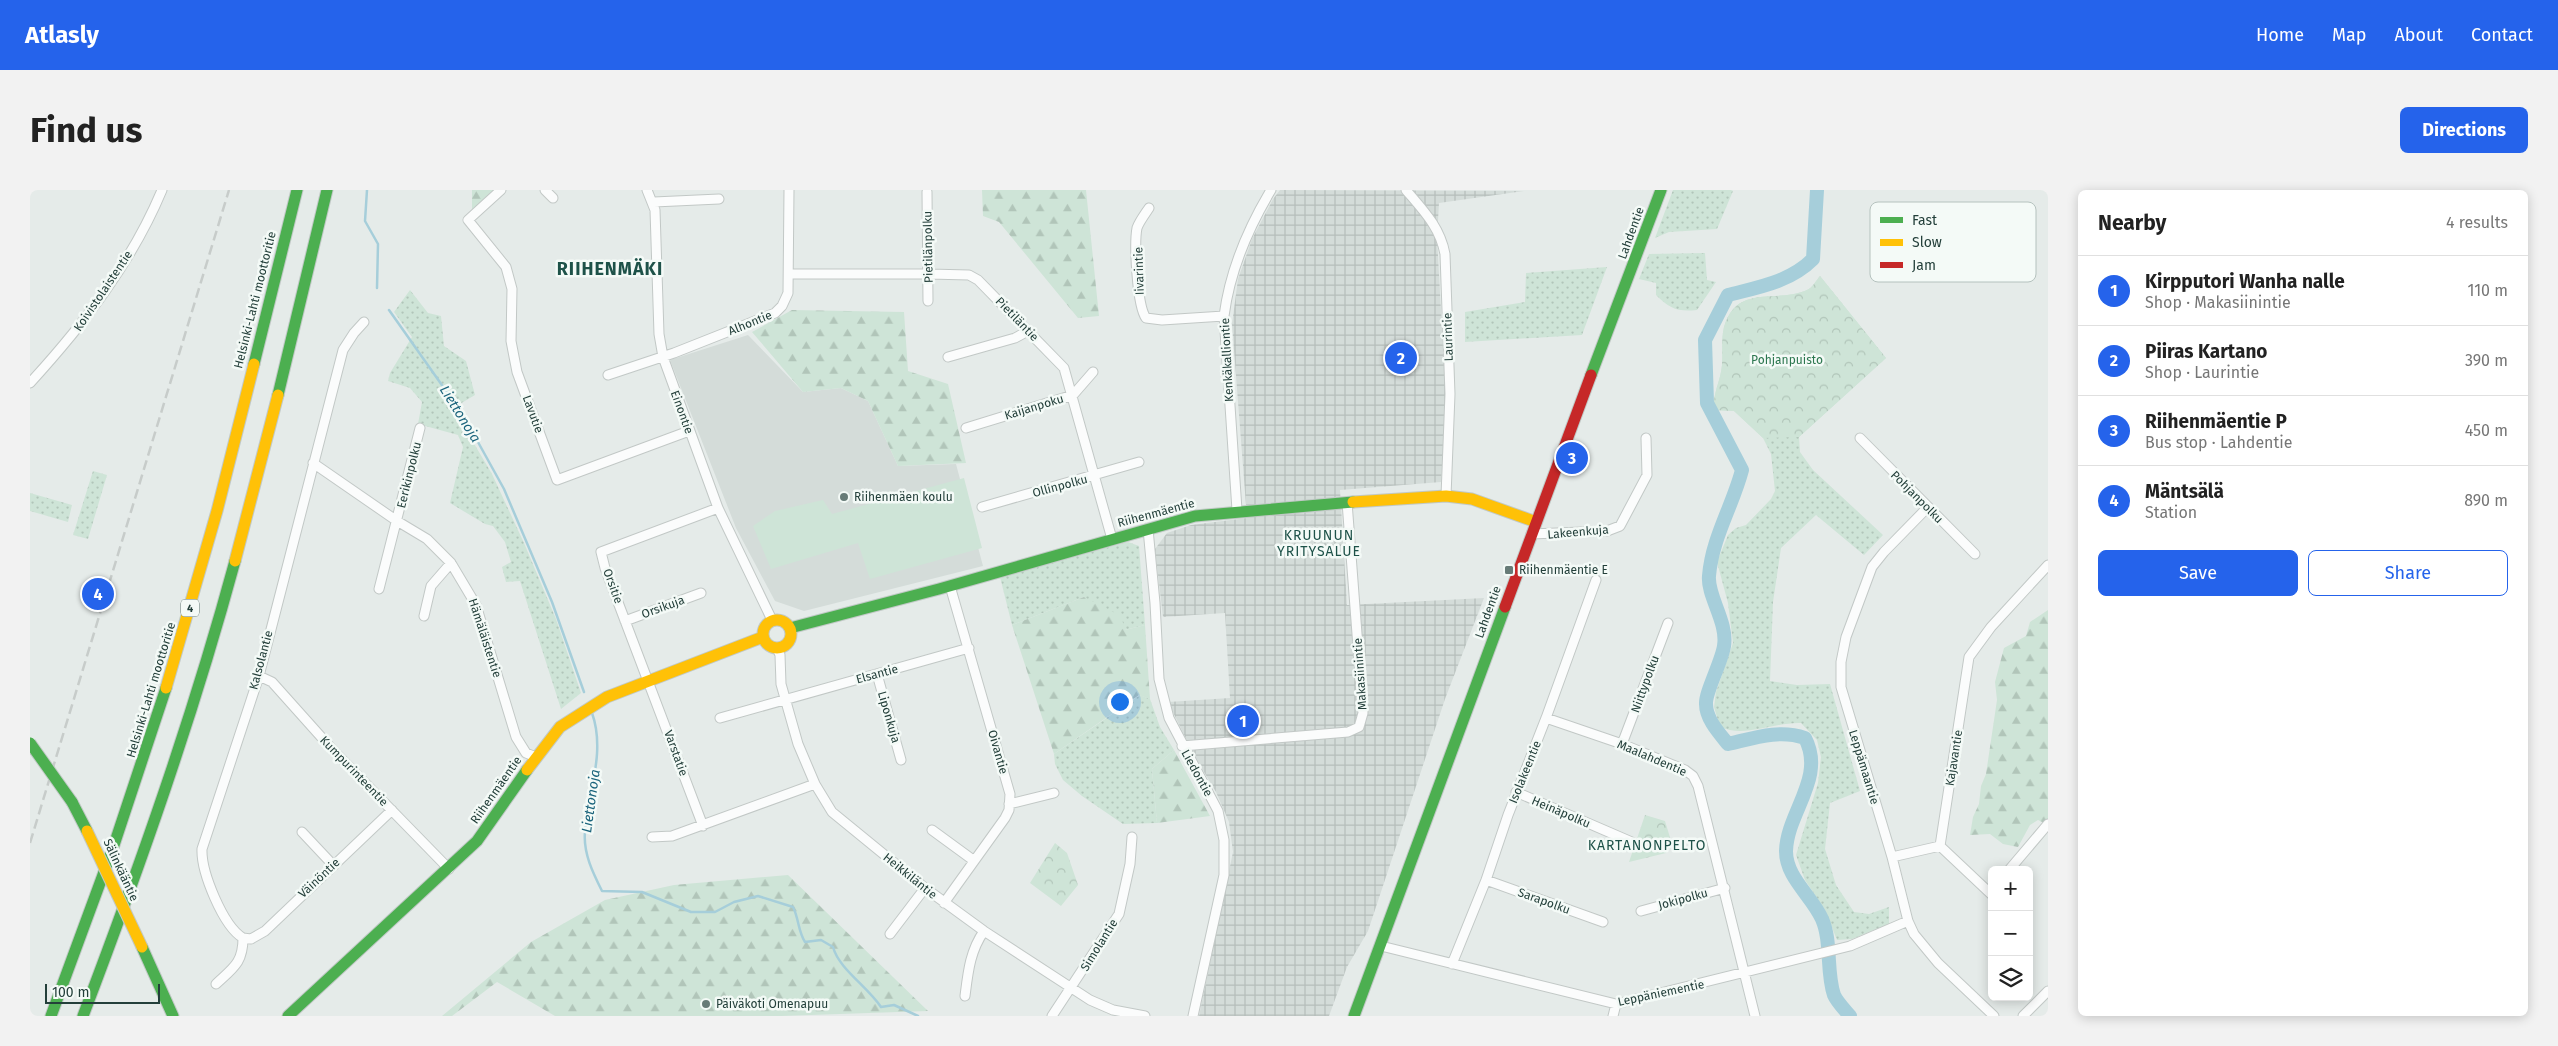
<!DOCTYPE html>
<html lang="en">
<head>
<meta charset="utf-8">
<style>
  :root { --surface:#fff; --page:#f2f2f2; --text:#222; --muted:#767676; --line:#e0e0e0; --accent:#2563eb }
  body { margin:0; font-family:"Fira Sans",sans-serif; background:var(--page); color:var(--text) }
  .controls { position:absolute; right:15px; bottom:15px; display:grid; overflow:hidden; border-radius:8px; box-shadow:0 2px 12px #0003 }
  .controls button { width:45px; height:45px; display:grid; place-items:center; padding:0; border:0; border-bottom:1px solid var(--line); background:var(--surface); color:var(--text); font:25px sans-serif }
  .scale { position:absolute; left:15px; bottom:12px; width:115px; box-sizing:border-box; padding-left:5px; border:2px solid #233f3a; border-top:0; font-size:14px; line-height:18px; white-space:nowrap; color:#233f3a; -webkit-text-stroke:4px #f4faf7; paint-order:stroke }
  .you { position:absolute; left:1089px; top:511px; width:18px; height:18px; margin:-12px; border:4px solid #fff; border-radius:50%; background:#1a73e8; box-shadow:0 0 0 8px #1a73e833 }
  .badge { display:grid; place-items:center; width:32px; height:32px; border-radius:50%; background:var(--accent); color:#fff; font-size:16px; font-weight:700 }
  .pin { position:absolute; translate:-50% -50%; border:2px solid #fff; box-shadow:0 1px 5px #0006 }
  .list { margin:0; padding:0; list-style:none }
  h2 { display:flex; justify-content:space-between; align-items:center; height:65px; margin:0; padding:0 20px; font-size:21px }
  h2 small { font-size:16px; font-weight:400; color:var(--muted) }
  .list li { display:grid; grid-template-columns:32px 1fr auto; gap:15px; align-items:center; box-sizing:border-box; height:70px; padding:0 20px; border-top:1px solid var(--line) }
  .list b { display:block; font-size:19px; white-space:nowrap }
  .list p { margin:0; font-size:16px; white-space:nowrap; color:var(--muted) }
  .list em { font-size:16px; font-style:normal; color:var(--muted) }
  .actions { display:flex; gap:10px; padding:15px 20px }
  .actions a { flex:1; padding:11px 0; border:1px solid var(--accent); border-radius:8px; text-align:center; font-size:18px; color:var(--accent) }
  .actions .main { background:var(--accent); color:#fff }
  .icon { flex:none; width:28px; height:28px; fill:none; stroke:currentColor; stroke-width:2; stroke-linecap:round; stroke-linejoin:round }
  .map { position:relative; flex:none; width:2018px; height:826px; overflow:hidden; border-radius:8px }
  header { display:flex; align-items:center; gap:30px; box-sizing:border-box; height:70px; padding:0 25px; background:var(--accent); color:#fff }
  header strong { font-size:24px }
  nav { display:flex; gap:28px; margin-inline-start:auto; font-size:18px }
  .intro { display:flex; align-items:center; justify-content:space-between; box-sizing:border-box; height:120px; padding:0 30px }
  h1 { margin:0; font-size:35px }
  .button { padding:12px 22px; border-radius:8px; background:var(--accent); color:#fff; font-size:18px; font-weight:700 }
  main { display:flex; gap:30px; padding:0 30px }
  aside { flex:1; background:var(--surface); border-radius:8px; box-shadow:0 2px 12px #0003 }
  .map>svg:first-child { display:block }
</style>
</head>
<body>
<header>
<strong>Atlasly</strong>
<nav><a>Home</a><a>Map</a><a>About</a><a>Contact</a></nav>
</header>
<div class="intro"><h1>Find us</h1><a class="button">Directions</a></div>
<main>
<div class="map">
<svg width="2018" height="826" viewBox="0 0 2018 826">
  <defs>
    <pattern id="industrial-grid" width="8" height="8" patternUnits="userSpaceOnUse" patternTransform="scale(1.25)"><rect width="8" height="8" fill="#d4dcd9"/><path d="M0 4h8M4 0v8" fill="none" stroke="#b6bebb"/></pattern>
    <pattern id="grass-dots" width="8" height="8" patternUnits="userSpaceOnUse" patternTransform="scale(1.25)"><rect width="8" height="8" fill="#cee4d7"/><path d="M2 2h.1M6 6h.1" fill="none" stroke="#b1c5b9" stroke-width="1.8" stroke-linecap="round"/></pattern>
    <pattern id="forest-firs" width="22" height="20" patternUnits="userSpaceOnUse" patternTransform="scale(1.25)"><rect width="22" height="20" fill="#cee4d7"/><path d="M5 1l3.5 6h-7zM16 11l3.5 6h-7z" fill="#b1c5b9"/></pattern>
    <pattern id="park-crowns" width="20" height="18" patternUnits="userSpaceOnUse" patternTransform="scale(1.25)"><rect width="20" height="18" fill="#cee4d7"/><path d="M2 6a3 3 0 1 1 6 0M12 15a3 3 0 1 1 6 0" fill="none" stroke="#b1c5b9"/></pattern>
  </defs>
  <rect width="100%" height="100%" fill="#e5ebe9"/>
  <!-- built -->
  <path fill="#d4dcd9" d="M718 145 773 202 811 198 838 211 868 276 926 274 953 376 774 421 745 411 706 338 640 170Z"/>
  <!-- industrial -->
  <path fill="url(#industrial-grid)" d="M1250 0 1494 1 1409 13 1407 48 1416 211 1411 292 1310 300 1317 415 1454 408 1415 509 1338 741 1317 777 1299 826H1169L1203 662 1199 632 1186 602 1165 567 1138 512 1200 508 1195 423 1133 427 1125 359 1137 343 1161 335 1217 328 1202 134 1208 89 1222 49 1243 9Z"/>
  <!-- grass -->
  <path fill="url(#grass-dots)" d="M1643 0H1701L1703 1 1687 39 1639 42 1625 48Z
    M1675 63 1677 90 1686 92 1667 120C1648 122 1640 119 1626 105V93L1609 89 1619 64Z
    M1577 77 1552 145 1435 152V122L1495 112 1496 83Z
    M1790 86 1856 168 1769 247 1770 262 1783 280 1853 345 1834 365 1786 325 1751 358 1743 412 1740 491 1767 495 1800 494 1830 601 1800 613 1795 659 1806 695 1824 722 1839 724 1859 717V734L1822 749 1807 750 1795 720 1775 690 1766 665 1788 593 1791 567 1787 550 1771 533C1744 532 1715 548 1690 537L1684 517 1686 502 1703 453 1698 413 1687 372 1698 345 1706 338 1716 335 1741 309 1745 301 1741 264 1733 248 1704 221 1684 220C1682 205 1691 190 1692 175 1693 164 1691 149 1694 137 1707 93 1746 114 1777 100 1782 98 1786 91 1790 86Z
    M380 100 398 123 411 126 414 156 436 171 445 205 423 218 462 284 494 353 526 429 551 503 531 519 490 391 476 392 472 377 481 372 475 352 463 336 455 334 420 313 433 257 428 245 388 234 392 212 380 198 358 191 360 183 382 147 364 122Z
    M63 281 77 285 58 349 43 345Z
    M0 303 42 315 38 332 0 321Z
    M1098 352 1109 356 1115 435 1095 440 1054 407 982 435 970 387Z
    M1110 505 1120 509 1130 537 1144 560 1122 579 1127 633 1093 634 1052 606 1033 590 1025 574 1024 564Z"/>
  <!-- forest -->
  <path fill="url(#forest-firs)" d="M442 0H471L442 20Z
    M952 0H1056L1069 126 1048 128 969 32 953 26Z
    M762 120 874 122 878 181 918 194 936 273 868 276 838 211 811 198 773 202 722 142Z
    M1054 407 1091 426 1095 440 1115 435 1120 509 1109 505 1024 564 982 435Z
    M2018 420V635L2008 630 2000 635 1988 657 1973 654 1960 644 1940 645 1943 627 1949 614 1951 596 1956 584 1967 510 1965 492 1974 458 1996 446 2000 432Z
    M1144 560 1180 626 1127 633 1122 579Z
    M758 685 898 821 751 826H525L467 792 422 826H412L501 752 575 710 644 695Z"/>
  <!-- park -->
  <path fill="url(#park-crowns)" d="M1790 86 1856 168 1769 247 1733 248 1704 221 1684 220C1682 205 1691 190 1692 175 1693 164 1691 149 1694 137 1707 93 1746 114 1777 100 1782 98 1786 91 1790 86Z
    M1615 625 1635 631 1642 654 1636 663 1599 672Z
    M1025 653 1037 663 1048 695 1031 716 1000 693Z"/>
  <!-- pitch -->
  <path fill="#cee4d7" d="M934 288 952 358 840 389 828 353 741 379 723 336 745 321 793 310 802 324Z"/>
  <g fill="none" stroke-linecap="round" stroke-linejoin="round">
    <!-- stream -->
    <path stroke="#a6ceda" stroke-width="2.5" d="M337 0 335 31 348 54 347 98
      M359 120 433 225 474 299 522 412 554 502
      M562 523C576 562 558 603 555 642 553 663 563 683 572 701L612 702 661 722H685L704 712 728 706 763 717C769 729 768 741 775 752L791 750 803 757C809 779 837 796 851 817L864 815 888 826"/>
    <!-- river -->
    <path stroke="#a6ceda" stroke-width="14" d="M1787 0 1783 69C1760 92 1729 97 1698 105L1675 150 1677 213 1712 280C1703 315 1682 348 1679 386 1677 406 1698 432 1694 456 1692 471 1675 503 1676 514 1676 529 1689 543 1698 554 1724 548 1749 539 1775 548 1796 588 1757 622 1756 661 1756 688 1782 706 1792 729 1802 752 1796 782 1804 805 1807 812 1815 820 1820 826"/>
    <!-- street casing -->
    <g stroke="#c2c8c6" stroke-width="11">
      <path id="street" d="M471 0 438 30 476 77 482 99 481 151 487 182 527 290 659 241
        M515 0 523 8
        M617 0 625 20 629 144 633 167 688 318 742 430
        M1376 0C1393 20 1410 37 1415 64L1420 204 1416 306
        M897 2 898 111
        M624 12 689 9
        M1119 18C1115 24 1109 32 1107 38 1104 54 1107 116 1116 128L1132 130 1194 126
        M759 84H899L939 85 948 90 1034 178 1082 349
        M918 167 985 148 998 141
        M578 185 644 163 745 123 752 116 758 103 759 0
        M0 193C53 135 102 72 132 0
        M936 238 1043 205 1063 182
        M1830 248 1945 364
        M283 273 367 331 397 349 421 373 446 415 486 547 496 563 506 567
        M952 317 1109 272
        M1897 318 1854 362 1842 377 1816 447 1811 472V497L1862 667 1878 731 1884 744 1908 773 1964 826
        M1207 320 1194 126C1200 80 1217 40 1241 0
        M1118 339 1125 413 1129 489 1139 528 1188 621 1194 650V685L1163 826
        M1501 344 1577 341 1590 336 1617 285 1616 248
        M349 399 390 238
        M394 426 401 396 421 373
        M595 431 671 403
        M747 458 750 465 751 494 768 554 785 594 802 622 895 698 954 741 1060 810 1083 820 1115 826
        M847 484 871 570
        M229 486 242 492 301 558 419 679
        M690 528 939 458
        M1516 528 1592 554 1655 580 1663 586 1668 596 1725 826
        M1592 554 1638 433
        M1152 556 1318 542 1329 537 1333 523 1317 312
        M1486 602 1604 653
        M979 614 1024 603
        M673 636 575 378 571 362 688 318
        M902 640 943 670
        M272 642 303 675
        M622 647 642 646 785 594
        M1910 656 1962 705
        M1862 667 1910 656 1939 467 1961 437 2018 375
        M1979 680 2018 634
        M1456 690 1573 732
        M914 713 975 628 979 620 980 604 920 396
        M1611 721 1695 698
        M860 744 895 698
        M213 748 221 749 235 741 362 620
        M1351 756 1586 814 1820 756 1878 731
        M1422 774 1456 690 1478 625 1516 528 1566 390
        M186 794C203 778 213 773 213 748 193 736 171 682 172 659L229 486 313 160 324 143 334 132
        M935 806C938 782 940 761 954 741
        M1022 826 1089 724 1100 674 1102 647
        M1583 826 1586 814
        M1993 826 2018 801"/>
    </g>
    <!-- fast casing -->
    <g stroke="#c1c9c6" stroke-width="13">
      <path id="fast" d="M224 174 267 0
        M1561 185 1631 0
        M248 205 297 0
        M760 438 909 399 1165 326 1323 312
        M42 612 57 641
        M112 757 143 826
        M21 826 84 655 136 498
        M53 826C110 676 163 526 205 371
        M258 826 447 651 497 580
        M1324 826 1475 417"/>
    </g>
    <!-- slow casing -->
    <g stroke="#c1c9c6" stroke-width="13">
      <path id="slow" d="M1323 312 1416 306 1442 309 1506 332
        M205 371 248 205
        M733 444a14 14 0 1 1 28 0a14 14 0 1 1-28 0Z
        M136 498 187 321 224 174
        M497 580 530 537 577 507 733 447"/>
    </g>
    <!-- jam casing -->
    <g stroke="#c1c9c6" stroke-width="13">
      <path id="jam" d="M1475 417 1561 185"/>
    </g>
    <!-- street -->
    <use href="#street" stroke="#fbfcfc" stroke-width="9"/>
    <!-- fast -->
    <use href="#fast" stroke="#4caf50" stroke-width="11"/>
    <!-- slow -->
    <use href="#slow" stroke="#ffc107" stroke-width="11"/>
    <!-- jam -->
    <use href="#jam" stroke="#c62828" stroke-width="11"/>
    <!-- rail -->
    <path stroke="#c7ccca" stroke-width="2.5" stroke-dasharray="10 5" stroke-linecap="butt" d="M0 653 199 0"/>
    <!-- fast-bridge casing -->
    <g stroke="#c1c9c6" stroke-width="13" stroke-linecap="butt">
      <path id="fast-bridge" d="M0 553 42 612"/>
    </g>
    <!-- slow-bridge casing -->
    <g stroke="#c1c9c6" stroke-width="13" stroke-linecap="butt">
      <path id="slow-bridge" d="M57 641 112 757"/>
    </g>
    <!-- fast-bridge -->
    <use href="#fast-bridge" stroke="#4caf50" stroke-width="11"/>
    <!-- slow-bridge -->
    <use href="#slow-bridge" stroke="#ffc107" stroke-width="11"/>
  </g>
  <!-- markers -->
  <g fill="#677b77" stroke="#f4faf7" stroke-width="2">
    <circle cx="814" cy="307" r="5"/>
    <rect x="1474" y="375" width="10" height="10" rx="2.5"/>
    <circle cx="676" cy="814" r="5"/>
  </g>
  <g text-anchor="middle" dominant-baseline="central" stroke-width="5" stroke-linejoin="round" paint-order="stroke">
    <!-- shield labels -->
    <rect fill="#f4faf7" stroke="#627773" stroke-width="1" x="151" y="409.5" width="18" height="17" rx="4"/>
    <g font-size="11" font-weight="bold" fill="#233f3a">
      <text x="160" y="418">4</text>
    </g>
    <!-- street labels -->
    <g font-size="12" fill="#233f3a" stroke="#f4faf7">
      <text transform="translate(1601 43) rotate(-70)">Lahdentie</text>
      <text transform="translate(898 57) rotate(-91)">Pietilänpolku</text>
      <text transform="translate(1109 81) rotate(-92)">Iivarintie</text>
      <text transform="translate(73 101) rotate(-56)">Koivistolaistentie</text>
      <text transform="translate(225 110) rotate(-76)">Helsinki-Lahti moottoritie</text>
      <text transform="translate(987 129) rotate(46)">Pietiläntie</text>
      <text transform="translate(720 133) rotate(-22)">Alhontie</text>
      <text transform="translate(1418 147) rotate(-92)">Laurintie</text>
      <text transform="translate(1197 170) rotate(-93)">Kenkäkalliontie</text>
      <text transform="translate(1004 217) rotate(-17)">Kaijanpoku</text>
      <text transform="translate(652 222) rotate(70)">Einontie</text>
      <text transform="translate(503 224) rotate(70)">Lavutie</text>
      <text transform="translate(379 285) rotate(-76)">Eerikinpolku</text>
      <text transform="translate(1030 296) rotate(-15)">Ollinpolku</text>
      <text transform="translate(1887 307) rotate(45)">Pohjanpolku</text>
      <text transform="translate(1126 323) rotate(-15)">Riihenmäentie</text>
      <text transform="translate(1548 342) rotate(-5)">Lakeenkuja</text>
      <text transform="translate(583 396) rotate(70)">Orsitie</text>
      <text transform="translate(633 417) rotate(-20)">Orsikuja</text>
      <text transform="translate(1458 422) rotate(-70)">Lahdentie</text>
      <text transform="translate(455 448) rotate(72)">Hämäläistentie</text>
      <text transform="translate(231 470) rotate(-75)">Kalsolantie</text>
      <text transform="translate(847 484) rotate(-15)">Elsantie</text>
      <text transform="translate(1330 484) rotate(-94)">Makasiinintie</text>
      <text transform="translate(1615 494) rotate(-70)">Niittypolku</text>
      <text transform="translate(121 500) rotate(-73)">Helsinki-Lahti moottoritie</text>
      <text transform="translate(859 527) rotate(74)">Liponkuja</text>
      <text transform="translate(968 562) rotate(74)">Oivantie</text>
      <text transform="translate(646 563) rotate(70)">Varstatie</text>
      <text transform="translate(1622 568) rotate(23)">Maalahdentie</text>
      <text transform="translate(1924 568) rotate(-81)">Kajavantie</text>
      <text transform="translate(1834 577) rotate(73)">Leppämaantie</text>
      <text transform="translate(324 581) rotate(46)">Kumpurinteentie</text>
      <text transform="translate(1495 582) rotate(-68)">Isolakeentie</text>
      <text transform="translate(1167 583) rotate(61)">Liedontie</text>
      <text transform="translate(466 600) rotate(-55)">Riihenmäentie</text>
      <text transform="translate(1531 622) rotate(23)">Heinäpolku</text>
      <text transform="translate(91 680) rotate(65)">Sälinkääntie</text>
      <text transform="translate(880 686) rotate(39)">Heikkiläntie</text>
      <text transform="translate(289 688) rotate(-43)">Väinöntie</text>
      <text transform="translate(1653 709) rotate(-15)">Jokipolku</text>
      <text transform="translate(1514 711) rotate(20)">Sarapolku</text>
      <text transform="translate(1069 755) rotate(-58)">Simolantie</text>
      <text transform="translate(1631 803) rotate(-12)">Leppäniementie</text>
    </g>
    <!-- park labels -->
    <g font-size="12" fill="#2c774f" stroke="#f4faf7">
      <text x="1757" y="170">Pohjanpuisto</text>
    </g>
    <!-- poi labels -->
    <g font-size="12" fill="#233f3a" stroke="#f4faf7" text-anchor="start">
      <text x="824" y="307">Riihenmäen koulu</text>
      <text x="1489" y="380">Riihenmäentie E</text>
      <text x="686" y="814">Päiväkoti Omenapuu</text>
    </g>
    <!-- water labels -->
    <g font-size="14" font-style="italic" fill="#1b647c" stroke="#f4faf7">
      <text transform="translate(430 224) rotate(58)">Liettonoja</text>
      <text transform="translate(561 611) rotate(-82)">Liettonoja</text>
    </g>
    <!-- neighbourhood labels -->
    <g font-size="14" letter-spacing="1" fill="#1e5249" stroke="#f4faf7">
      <text x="1289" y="345">KRUUNUN<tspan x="1289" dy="16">YRITYSALUE</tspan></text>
      <text x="1617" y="655">KARTANONPELTO</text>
    </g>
    <!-- district labels -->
    <g font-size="18" font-weight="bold" letter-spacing="1" fill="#1e5249" stroke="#f4faf7">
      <text x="580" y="79">RIIHENMÄKI</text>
    </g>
  </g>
  <!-- legend -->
  <rect x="1840" y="12" width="166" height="80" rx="8" fill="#f4faf7" stroke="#b5c2be" stroke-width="1"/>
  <rect x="1850" y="27" width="23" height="6" fill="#4caf50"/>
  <rect x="1850" y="49" width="23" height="7" fill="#ffc107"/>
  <rect x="1850" y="72" width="23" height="6" fill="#c62828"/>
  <g font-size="14" fill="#233f3a">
    <text x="1882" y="35">Fast</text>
    <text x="1882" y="57">Slow</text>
    <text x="1882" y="80">Jam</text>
  </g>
</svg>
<div class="controls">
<button>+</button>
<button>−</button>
<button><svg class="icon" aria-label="layers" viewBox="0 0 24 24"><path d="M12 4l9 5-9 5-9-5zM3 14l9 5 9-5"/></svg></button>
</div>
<div class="scale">100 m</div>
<div class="you"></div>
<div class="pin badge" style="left:1213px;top:531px">1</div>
<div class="pin badge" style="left:1371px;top:168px">2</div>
<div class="pin badge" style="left:1542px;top:268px">3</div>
<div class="pin badge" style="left:68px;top:404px">4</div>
</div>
<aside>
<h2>Nearby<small>4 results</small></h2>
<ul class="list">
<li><span class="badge">1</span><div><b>Kirpputori Wanha nalle</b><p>Shop · Makasiinintie</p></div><em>110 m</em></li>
<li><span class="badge">2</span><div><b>Piiras Kartano</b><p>Shop · Laurintie</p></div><em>390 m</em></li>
<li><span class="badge">3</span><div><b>Riihenmäentie P</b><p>Bus stop · Lahdentie</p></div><em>450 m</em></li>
<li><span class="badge">4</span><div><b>Mäntsälä</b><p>Station</p></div><em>890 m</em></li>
</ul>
<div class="actions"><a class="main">Save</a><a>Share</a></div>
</aside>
</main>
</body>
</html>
